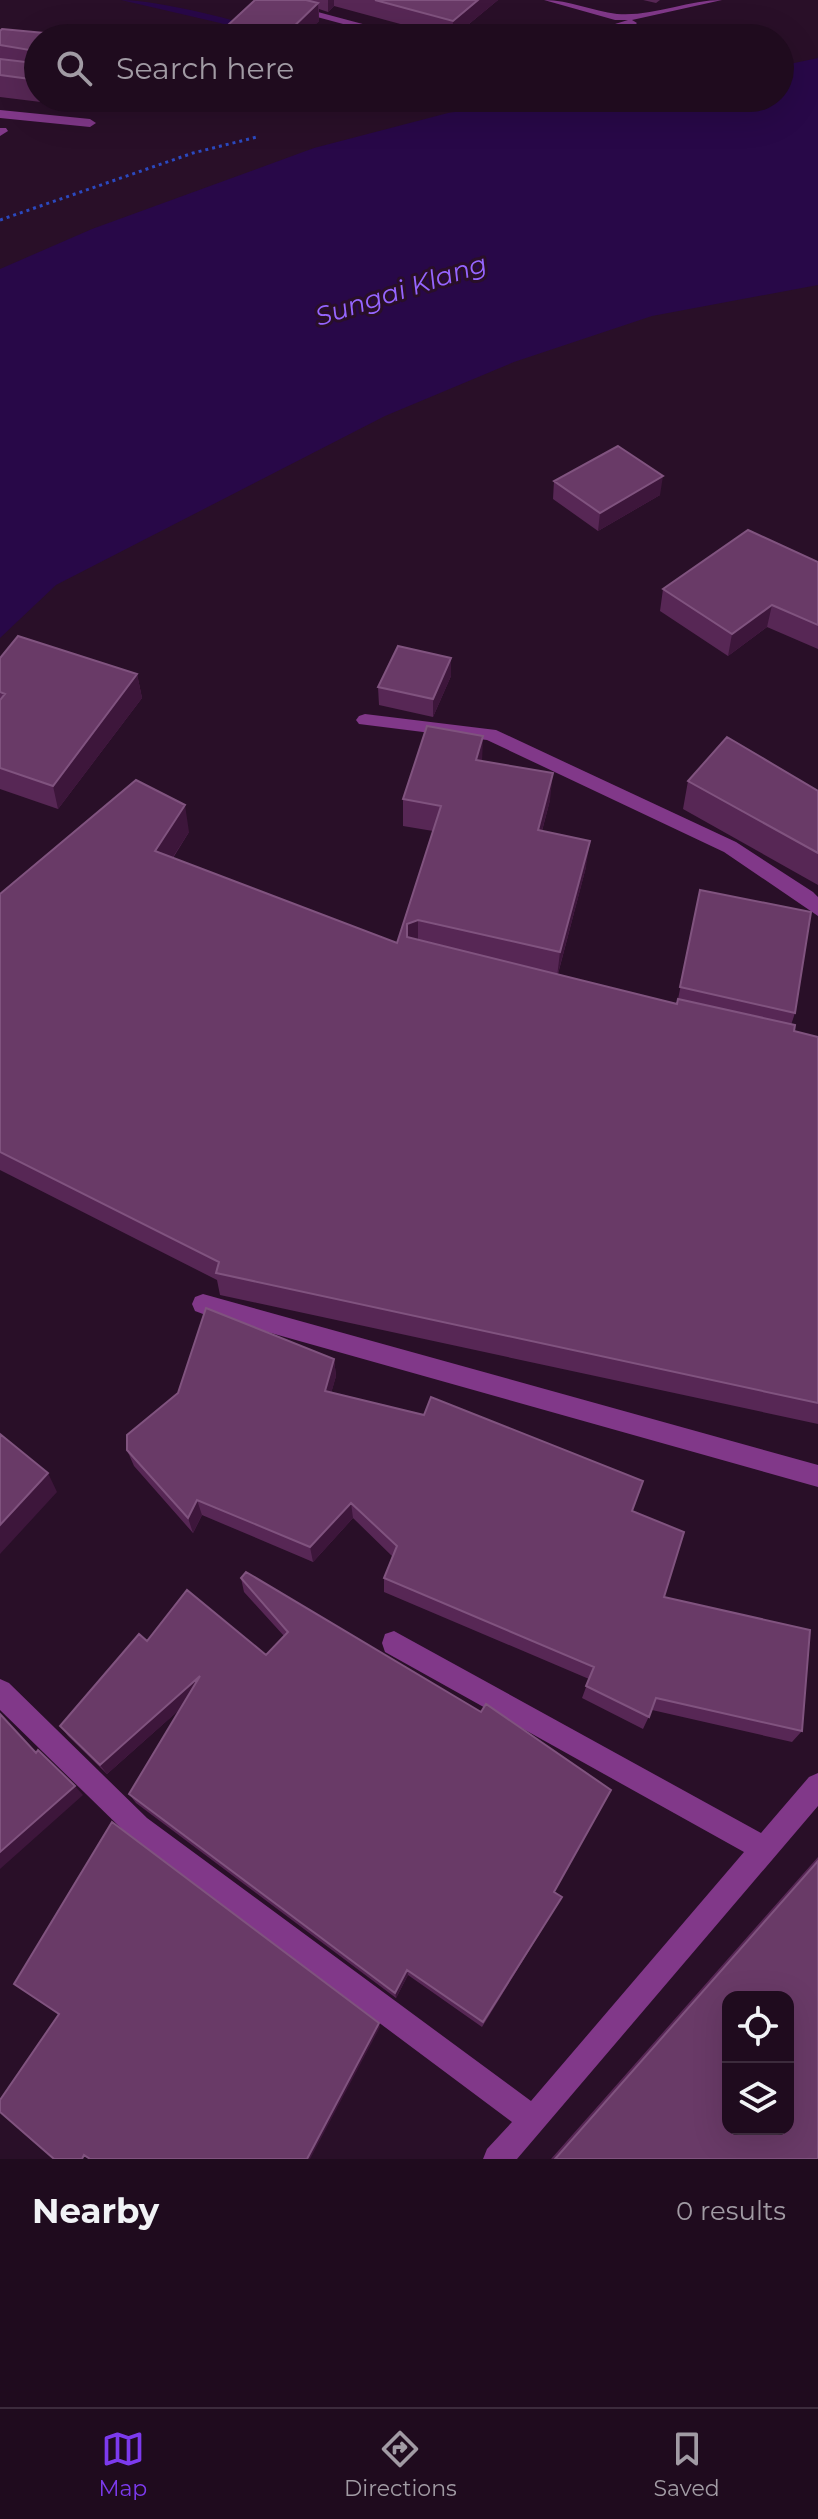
<!DOCTYPE html>
<html lang="en">
<head>
<meta charset="utf-8">
<style>
  :root { --surface:#1f0b1e; --page:#271427; --text:#f1f3f6; --muted:#a19ba4; --line:#3c2b3c; --accent:#7c3aed }
  body { margin:0; font-family:Montserrat,sans-serif; background:var(--page); color:var(--text) }
  .controls { position:absolute; right:24px; bottom:24px; display:grid; overflow:hidden; border-radius:16px; box-shadow:0 8px 32px #0002 }
  .controls button { width:72px; height:72px; display:grid; place-items:center; padding:0; border:0; border-bottom:2px solid var(--line); background:var(--surface); color:var(--text); font:40px sans-serif }
  .list { margin:0; padding:0; list-style:none }
  h2 { display:flex; justify-content:space-between; align-items:center; height:104px; margin:0; padding:0 32px; font-size:34px }
  h2 small { font-size:26px; font-weight:400; color:var(--muted) }
  .icon { flex:none; width:44px; height:44px; fill:none; stroke:currentColor; stroke-width:2; stroke-linecap:round; stroke-linejoin:round }
  .map { position:relative; flex:none; width:818px; height:2159px; overflow:hidden }
  .search { position:absolute; background:var(--surface); box-shadow:0 8px 32px #0002; left:24px; right:24px; top:24px; height:88px; display:flex; align-items:center; gap:20px; box-sizing:border-box; padding:0 28px; border-radius:44px; color:var(--muted); font-size:30px }
  .sheet { height:248px; background:var(--surface) }
  nav { display:flex; justify-content:space-around; align-items:center; box-sizing:border-box; height:112px; border-top:2px solid var(--line); background:var(--surface); font-size:22px; color:var(--muted) }
  nav a { display:grid; justify-items:center; gap:4px }
  nav .on { color:var(--accent) }
  .map>svg:first-child { display:block }
</style>
</head>
<body>
<div class="map">
<svg width="818" height="2159" viewBox="0 0 818 2159">
  <rect width="100%" height="100%" fill="#290f28"/>
  <!-- water -->
  <path fill="#280848" d="M818 58V285L652 316 514 362 385 416 56 585 0 638V269L92 229 314 148 448 113 544 98H780V66Z"/>
  <g fill="none" stroke-linecap="round" stroke-linejoin="round">
    <!-- stream -->
    <path fill="#280848" fill-rule="evenodd" d="M121 0C155 0 254 22 282 38H270L220 23Z
      M474 98H487L520 110 513 112Z"/>
    <!-- path -->
    <path stroke="#2b49bf" stroke-width="3" stroke-dasharray="3 4" stroke-linecap="butt" d="M0 220 193 153 257 137"/>
    <!-- minor -->
    <path fill="#813889" fill-rule="evenodd" d="M254 0H273L415 38H395Z
      M544 0C570 0 592 11 617 14 652 17 687 0 722 0L632 20 637 23 635 25 603 34 508 38 514 35 602 28 628 20H615Z
      M0 110 90 119 96 123 90 127 0 118Z
      M0 128H6L8 131 0 136Z
      M365 714 496 730 736 842 813 892 818 897V916L724 852 487 740 359 724 356 720 359 716Z
      M203 1294 818 1465V1487L203 1314 195 1311 192 1304 195 1297Z
      M394 1631 761 1833 809 1777 818 1773V1806L517 2159H483L487 2149 512 2122 129 1836 0 1710V1679L9 1683 147 1818 531 2101 744 1852 385 1652 382 1643 385 1634Z"/>
  </g>
  <!-- wall -->
  <path fill="#572755" d="M255 0H498L452 38 334 6 328 12 319 9V21L301 38H214Z
    M643 0H660L656 3Z
    M0 31 38 38V98H115L106 110 0 97Z
    M554 481 660 495 598 531 553 499Z
    M818 562V649L767 627 728 656 660 611 663 589Z
    M0 658 137 674 142 698 58 809 0 789Z
    M451 658V676L433 717 379 705 378 687Z
    M482 761 550 800 542 831 586 867 558 974 677 1004 700 890 795 1013 791 1025 794 1031 818 1037V1424L220 1295 217 1280 0 1170V894L189 832 173 858 397 943 433 831 403 826V799Z
    M688 781 818 791V885L683 809Z
    M334 1359 336 1376 331 1393 633 1511 664 1597 802 1731 792 1742 652 1710 643 1729 582 1698 589 1679 384 1592V1578L393 1557 353 1518 313 1562 202 1515 193 1533 134 1466 127 1450Z
    M241 1578 554 1893 562 1897 482 2027 408 1975 396 1998 136 1803 129 1794 180 1709 107 1774 68 1736 60 1726 266 1655 284 1636 244 1592Z
    M818 1857V2159H551Z"/>
  <!-- shaded-wall -->
  <path fill="#3d163b" d="M328 0H334V6L328 12Z
    M478 0H498L452 38 453 21Z
    M318 3 319 21 301 38H282Z
    M105 98H115L106 110Z
    M663 476 660 495 598 531 600 513Z
    M772 605 767 627 728 656 732 634Z
    M451 658V676L433 717V699Z
    M137 674 142 698 58 809 53 786Z
    M483 736 482 763 476 760Z
    M553 773 550 800 535 857 538 830Z
    M185 805 189 832 160 877 155 851Z
    M590 841 586 867 557 977 560 952Z
    M418 920V946L407 950V924Z
    M334 1359 336 1376 327 1408 325 1391Z
    M48 1473 57 1492 0 1554V1525Z
    M197 1500 202 1515 193 1533 188 1518Z
    M351 1503 353 1518 313 1562 310 1547Z
    M200 1676 205 1687 107 1774 100 1765Z
    M75 1786 83 1795 0 1869V1852Z
    M407 1970 408 1975 396 1998 395 1993Z
    M379 2023 380 2027 310 2159H307Z"/>
  <!-- building -->
  <path fill="#693a67" stroke="#80537f" stroke-width="2" fill-rule="evenodd" d="M255 0H306L318 3 282 38H214Z
    M375 0H478L453 21Z
    M2 29 98 38H38V80L0 75V59L34 63 37 60 36 51 0 45V31Z
    M618 446 663 476 600 513 554 481Z
    M748 530 818 562V625L772 605 732 634 663 589Z
    M18 636 137 674 53 786 0 768V700L5 694 0 692V658Z
    M398 646 451 658 433 699 378 687Z
    M427 726 483 736 476 760 553 773 538 830 590 841 560 952 418 920 407 924V937L677 1004 678 999 795 1025 794 1031 818 1037V1403L216 1273 219 1262 0 1152V894L136 780 185 805 155 851 397 943 441 806 403 799Z
    M727 737 818 791V853L688 781Z
    M700 890 811 912 795 1013 680 987Z
    M206 1308 334 1359 325 1391 424 1415 431 1397 643 1481 632 1511 684 1532 664 1597 810 1630 802 1731 656 1698 649 1717 586 1686 594 1667 384 1578 397 1546 351 1503 310 1547 197 1500 188 1518 127 1450V1435L178 1393Z
    M0 1434 48 1473 0 1525Z
    M246 1572 481 1712 486 1704 611 1790 554 1892 562 1897 483 2022 407 1970 395 1993 129 1794 200 1676 100 1765 60 1726 139 1634 147 1641 187 1590 266 1655 288 1632 241 1578Z
    M0 1714 36 1753 38 1750 75 1786 0 1852Z
    M112 1822 379 2023 307 2159H90L84 2155 82 2159H54L0 2112V2100L59 2014 14 1984Z
    M818 1861V2159H555ZM728 1997H788V2129H728Z"/>
  <g text-anchor="middle" dominant-baseline="central" stroke-width="6" stroke-linejoin="round" paint-order="stroke">
    <!-- far-water labels -->
    <g font-size="26" font-style="italic" fill="#9665ff" stroke="#290f28">
      <text transform="translate(401 290) rotate(-18)">Sungai Klang</text>
    </g>
  </g>
</svg>
<div class="controls">
<button><svg class="icon" aria-label="locate" viewBox="0 0 24 24"><circle cx="12" cy="12" r="6"/><path d="M12 2v4M12 18v4M2 12h4M18 12h4"/></svg></button>
<button><svg class="icon" aria-label="layers" viewBox="0 0 24 24"><path d="M12 4l9 5-9 5-9-5zM3 14l9 5 9-5"/></svg></button>
</div>
<div class="search"><svg class="icon" aria-label="search" viewBox="0 0 24 24"><circle cx="10" cy="10" r="6"/><path d="M15 15l6 6"/></svg>Search here</div>
</div>
<section class="sheet">
<h2>Nearby<small>0 results</small></h2>
<ul class="list">
</ul>
</section>
<nav>
<a class="on"><svg class="icon" aria-label="map" viewBox="0 0 24 24"><path d="M3 6l6-2 6 2 6-2v14l-6 2-6-2-6 2zM9 4v14M15 6v14"/></svg>Map</a>
<a><svg class="icon" aria-label="directions" viewBox="0 0 24 24"><path d="M12 3l9 9-9 9-9-9zM9 14v-3h6M13 9l2 2-2 2"/></svg>Directions</a>
<a><svg class="icon" aria-label="saved" viewBox="0 0 24 24"><path d="M7 4h10v16l-5-4-5 4z"/></svg>Saved</a>
</nav>
</body>
</html>
